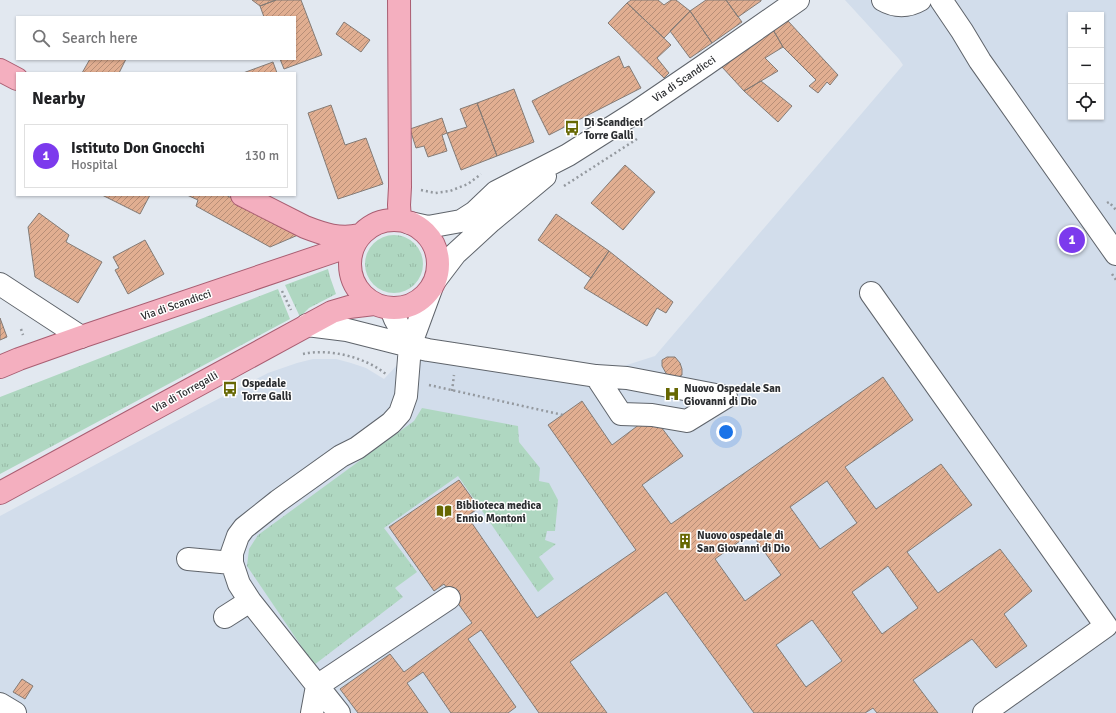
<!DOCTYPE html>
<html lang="en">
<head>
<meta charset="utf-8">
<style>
  :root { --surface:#fff; --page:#f6f6f6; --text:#202124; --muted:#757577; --line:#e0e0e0; --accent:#7c3aed }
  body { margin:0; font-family:Signika,sans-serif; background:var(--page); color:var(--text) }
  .controls { position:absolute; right:12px; top:12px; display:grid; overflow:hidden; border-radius:0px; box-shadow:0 1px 3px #0004 }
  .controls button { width:36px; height:36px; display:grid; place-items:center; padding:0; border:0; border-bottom:1px solid var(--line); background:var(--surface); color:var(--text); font:20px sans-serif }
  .you { position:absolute; left:726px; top:432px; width:14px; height:14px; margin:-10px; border:3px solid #fff; border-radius:50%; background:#1a73e8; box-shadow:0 0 0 6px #1a73e833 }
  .badge { display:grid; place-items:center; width:26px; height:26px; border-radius:50%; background:var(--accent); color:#fff; font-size:13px; font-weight:700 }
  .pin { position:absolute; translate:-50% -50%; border:2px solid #fff; box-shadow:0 1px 4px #0006 }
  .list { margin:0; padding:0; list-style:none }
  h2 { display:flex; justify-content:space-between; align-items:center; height:52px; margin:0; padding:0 16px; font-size:17px }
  h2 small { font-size:13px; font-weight:400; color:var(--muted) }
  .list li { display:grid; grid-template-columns:26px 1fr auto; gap:12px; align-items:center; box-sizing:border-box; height:64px; margin:0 8px 8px; padding:0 8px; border:1px solid var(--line); border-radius:0px }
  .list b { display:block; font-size:15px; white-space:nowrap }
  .list p { margin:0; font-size:13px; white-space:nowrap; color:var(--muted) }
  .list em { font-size:13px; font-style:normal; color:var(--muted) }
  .icon { flex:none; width:22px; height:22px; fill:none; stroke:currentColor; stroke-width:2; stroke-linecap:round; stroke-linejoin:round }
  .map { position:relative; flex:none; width:1116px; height:713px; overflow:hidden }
  .search { position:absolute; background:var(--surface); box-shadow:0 1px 3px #0004; left:16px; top:16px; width:280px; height:44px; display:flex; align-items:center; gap:10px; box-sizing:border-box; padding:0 14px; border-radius:0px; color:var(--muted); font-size:15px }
  .panel { position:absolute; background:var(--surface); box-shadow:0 1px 3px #0004; left:16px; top:72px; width:280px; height:124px; border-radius:0px }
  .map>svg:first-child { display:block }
</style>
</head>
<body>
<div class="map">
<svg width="1116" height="713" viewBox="0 0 1116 713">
  <defs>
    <pattern id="grass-tufts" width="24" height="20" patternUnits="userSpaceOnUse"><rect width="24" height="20" fill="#afd7c1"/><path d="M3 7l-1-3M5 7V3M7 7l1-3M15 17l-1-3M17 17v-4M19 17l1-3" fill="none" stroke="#97b9a6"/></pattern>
    <pattern id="building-hatch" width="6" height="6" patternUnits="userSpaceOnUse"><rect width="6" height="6" fill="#e1ae91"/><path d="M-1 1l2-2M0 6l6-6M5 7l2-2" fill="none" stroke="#b78e77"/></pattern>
  </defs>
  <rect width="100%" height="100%" fill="#e2e8f0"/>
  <!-- built -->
  <path fill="#d2ddeb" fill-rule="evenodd" d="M845 0H1116V713H0V516L199 409 268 373 297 363 313 359H336L351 363 366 368 384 379 420 341 605 372 655 356 903 65 899 59ZM1071 15H1101V117H1071Z"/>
  <!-- grass -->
  <path fill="url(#grass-tufts)" d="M365 264a29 29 0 1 1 58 0a29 29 0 1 1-58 0Z
    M328 269 330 277 336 294 309 308 300 317 285 285Z
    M278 289 290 319 0 474V397Z
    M422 408 518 426 519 442 540 468 539 481 549 483 558 500 555 531H547L545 540 556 544 539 557 554 579 538 592 458 476 384 528 417 572 395 588 403 597 314 665 247 566 249 549 258 535 414 421Z"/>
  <!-- building -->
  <path fill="url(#building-hatch)" stroke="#837b76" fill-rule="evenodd" d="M252 0H276L260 6Z
    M276 0H301L322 55 284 69 280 59H295V17H264L260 6Z
    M631 0H658L664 5 671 0H676L690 11 664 38 627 3Z
    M706 0H726L742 22 712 43 690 11Z
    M726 0H761V1L738 17Z
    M627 3 671 45 657 58 669 73 664 78 608 23Z
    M690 11 712 43 690 58 670 31Z
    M788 21 838 75 830 85 827 82 818 93 809 86 816 80 783 47 772 28Z
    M344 22 370 40 361 52 336 34Z
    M772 28 783 47 765 58 778 71 744 91 722 67Z
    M619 56 624 68 629 66 641 88 549 135 532 101Z
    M90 59H126L119 73H82Z
    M273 62 277 73H243Z
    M761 81 792 106 778 122 744 91Z
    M514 89 534 142 497 156 477 103Z
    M477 103 497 156 461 170 447 133 467 127 460 109Z
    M331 105 345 145 366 138 383 184 338 199 308 113Z
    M442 118 447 133 442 135 447 151 428 157 424 146 416 148 410 129Z
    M625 165 655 192 623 230 591 203Z
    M102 195H150L140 214Z
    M187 195H226L298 235 270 247 196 206 198 200Z
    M39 213 69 235 66 242 102 262 78 303 35 277 28 227Z
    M556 214 609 251 591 278 538 240Z
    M145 240 164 274 128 294 115 270 119 268 113 257Z
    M609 251 673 302 666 313 657 308 647 326 584 288Z
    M0 318 7 337 0 340Z
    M667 357H675L680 363 682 369V375L675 379 667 375 662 366V360Z
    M883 377 913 420 845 467 876 509 941 464 972 505 907 552 938 593 1000 549 1032 591 1004 614 1027 646 996 668 972 639 913 680 938 713H877L873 708 865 713H754L666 592 570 662 607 713H539L481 630 468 639 516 707 508 713H451L423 672 407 683 428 713H358L340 689 390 654 404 672 472 623 444 584 434 591 389 527 459 480 479 508 467 516 537 618 636 550 548 425 582 401 612 445 652 415 683 456 642 485 671 524ZM827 481 857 523 820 549 790 507ZM751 533 781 575 745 601 715 559ZM888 566 918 608 882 634 852 592ZM812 620 842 661 806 687 776 645Z
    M22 679 33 686 25 699 13 692Z"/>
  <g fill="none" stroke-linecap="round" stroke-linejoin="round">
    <!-- minor casing -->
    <g stroke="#5f646b" stroke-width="24">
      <path id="minor" d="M883 0C895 7 908 7 920 0
        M941 0 962 31 980 61 1116 254
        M410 223 428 227 461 221 475 212 496 192 568 155 636 112 705 65 798 0
        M436 279 455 254 491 221 545 176
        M0 284 81 337
        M871 293 1106 626 984 713
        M391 309 395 319 410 346
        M307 325 347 330 410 346 428 350 596 376 627 378 726 397
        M596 376 621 414 652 415 687 421 726 397
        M188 559 232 563
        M225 617 250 601
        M0 704 15 713
        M312 713 317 686 449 598
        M339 713 250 601 239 584 232 563V553L238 536 244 528 278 501 341 456 357 448 391 423 400 413 406 396 410 346 431 289"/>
    </g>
    <!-- major casing -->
    <g stroke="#a95e72" stroke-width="24">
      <path id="major" d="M399 0 400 187 399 205 400 220
        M0 70 17 79
        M242 195 305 227C323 234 340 240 360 235
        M350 264a44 44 0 1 1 88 0a44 44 0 1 1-88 0Z
        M0 367 19 359 81 337 353 245
        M0 493 332 312 349 307 374 304"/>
    </g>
    <!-- path -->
    <path stroke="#94999f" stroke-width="2.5" stroke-dasharray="2 3" stroke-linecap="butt" d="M564 186 637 139
      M421 190 435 193 450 191 468 184 481 174
      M1107 203 1109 202 1116 210
      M1112 274 1116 280
      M282 291 291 310
      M21 329 23 335
      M303 354C329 348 366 357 387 375
      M429 385 563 415
      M452 391 454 375"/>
    <!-- minor -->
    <use href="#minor" stroke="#fff" stroke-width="22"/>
    <!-- major -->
    <use href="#major" stroke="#f4afbf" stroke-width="22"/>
  </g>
  <!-- icons -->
  <defs>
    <g id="bus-bare" transform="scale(1.2)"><path d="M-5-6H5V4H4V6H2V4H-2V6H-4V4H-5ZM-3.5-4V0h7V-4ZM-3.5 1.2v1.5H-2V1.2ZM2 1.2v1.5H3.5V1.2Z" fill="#666702" stroke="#fff" stroke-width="2.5" paint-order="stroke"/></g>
    <g id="hospital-bare" transform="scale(1.2)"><path d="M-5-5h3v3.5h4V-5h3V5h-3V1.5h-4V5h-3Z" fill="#666702" stroke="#fff" stroke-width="2.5" paint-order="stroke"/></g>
    <g id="library-bare" transform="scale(1.2)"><path d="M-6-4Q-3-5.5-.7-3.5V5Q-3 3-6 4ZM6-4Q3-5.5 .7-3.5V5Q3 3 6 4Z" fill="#666702" stroke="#fff" stroke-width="2.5" paint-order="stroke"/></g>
    <g id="building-bare" transform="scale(1.2)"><path d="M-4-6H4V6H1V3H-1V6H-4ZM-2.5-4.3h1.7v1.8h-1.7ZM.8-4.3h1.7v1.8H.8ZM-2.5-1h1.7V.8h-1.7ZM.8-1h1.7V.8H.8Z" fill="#666702" stroke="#fff" stroke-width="2.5" paint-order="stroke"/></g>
  </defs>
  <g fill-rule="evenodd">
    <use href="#bus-bare" x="572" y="128"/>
    <use href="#bus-bare" x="230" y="389"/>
    <use href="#hospital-bare" x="672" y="394"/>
    <use href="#library-bare" x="444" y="511"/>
    <use href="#building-bare" x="685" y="541"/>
  </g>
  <g text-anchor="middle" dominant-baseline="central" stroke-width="3" stroke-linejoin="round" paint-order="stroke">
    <!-- street labels -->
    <g font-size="11" fill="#2b2d30" stroke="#fff">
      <text transform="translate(684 79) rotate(-34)">Via di Scandicci</text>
      <text transform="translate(176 305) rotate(-19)">Via di Scandicci</text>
      <text transform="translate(185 392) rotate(-29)">Via di Torregalli</text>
    </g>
    <!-- poi labels -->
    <g font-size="11" font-weight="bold" fill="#2b2d30" stroke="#fff" text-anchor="start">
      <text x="584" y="122">Di Scandicci<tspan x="584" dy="13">Torre Galli</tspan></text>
      <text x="242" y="383">Ospedale<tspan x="242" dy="13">Torre Galli</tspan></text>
      <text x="684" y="388">Nuovo Ospedale San<tspan x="684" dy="13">Giovanni di Dio</tspan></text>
      <text x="456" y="505">Biblioteca medica<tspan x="456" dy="13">Ennio Montoni</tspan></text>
      <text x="697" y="535">Nuovo ospedale di<tspan x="697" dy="13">San Giovanni di Dio</tspan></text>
    </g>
  </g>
</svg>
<div class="controls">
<button>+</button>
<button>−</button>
<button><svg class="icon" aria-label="locate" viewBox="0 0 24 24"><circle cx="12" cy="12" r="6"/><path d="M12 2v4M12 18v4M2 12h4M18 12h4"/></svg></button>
</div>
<div class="you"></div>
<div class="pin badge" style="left:1072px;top:240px">1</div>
<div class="search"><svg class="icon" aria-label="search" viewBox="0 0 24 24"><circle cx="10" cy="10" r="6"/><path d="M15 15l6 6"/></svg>Search here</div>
<section class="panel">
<h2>Nearby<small></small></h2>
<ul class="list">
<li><span class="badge">1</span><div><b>Istituto Don Gnocchi</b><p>Hospital</p></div><em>130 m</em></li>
</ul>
</section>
</div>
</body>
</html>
